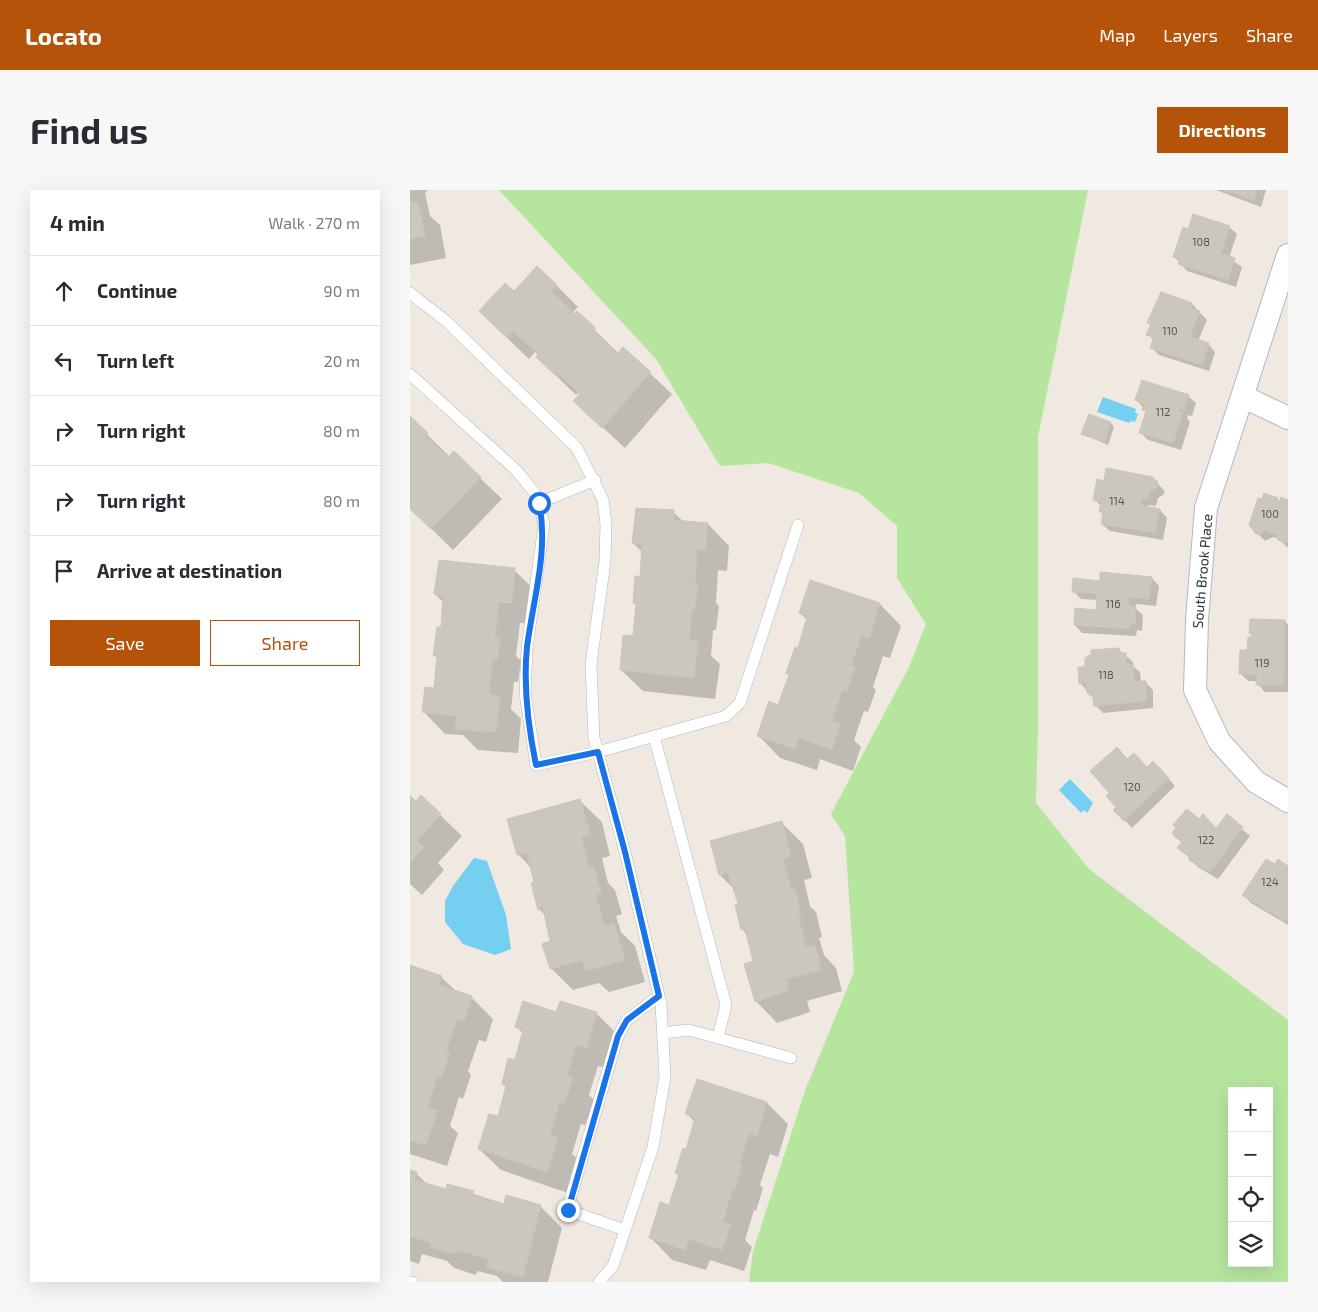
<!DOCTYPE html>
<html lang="en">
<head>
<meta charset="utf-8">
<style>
  :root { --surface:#fff; --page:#f7f7f7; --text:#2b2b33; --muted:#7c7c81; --line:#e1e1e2; --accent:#b45309 }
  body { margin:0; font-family:"Exo 2",sans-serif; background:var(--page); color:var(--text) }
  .controls { position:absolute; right:15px; bottom:15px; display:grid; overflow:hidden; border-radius:0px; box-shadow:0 5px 20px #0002 }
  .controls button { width:45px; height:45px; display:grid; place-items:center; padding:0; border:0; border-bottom:1px solid var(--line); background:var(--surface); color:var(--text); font:25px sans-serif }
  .stop { position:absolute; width:15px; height:15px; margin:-11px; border:4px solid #1a73e8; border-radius:50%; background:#fff }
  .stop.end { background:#1a73e8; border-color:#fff; box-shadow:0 1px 5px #0008 }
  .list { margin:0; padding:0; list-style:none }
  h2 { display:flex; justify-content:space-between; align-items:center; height:65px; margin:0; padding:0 20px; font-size:21px }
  h2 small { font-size:16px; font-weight:400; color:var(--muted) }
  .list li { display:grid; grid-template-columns:32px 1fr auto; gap:15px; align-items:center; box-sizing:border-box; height:70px; padding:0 20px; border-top:1px solid var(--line) }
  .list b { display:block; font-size:19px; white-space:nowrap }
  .list em { font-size:16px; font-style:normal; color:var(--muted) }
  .actions { display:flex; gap:10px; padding:15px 20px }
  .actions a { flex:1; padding:11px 0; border:1px solid var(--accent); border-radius:0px; text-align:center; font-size:18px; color:var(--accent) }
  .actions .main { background:var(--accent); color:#fff }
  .icon { flex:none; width:28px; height:28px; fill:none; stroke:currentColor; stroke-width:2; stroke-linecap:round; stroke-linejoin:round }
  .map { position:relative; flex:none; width:878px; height:1092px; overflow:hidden; border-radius:0px }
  header { display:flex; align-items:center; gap:30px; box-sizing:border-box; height:70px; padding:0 25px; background:var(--accent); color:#fff }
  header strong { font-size:24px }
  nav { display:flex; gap:28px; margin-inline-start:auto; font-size:18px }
  .intro { display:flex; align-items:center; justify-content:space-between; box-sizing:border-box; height:120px; padding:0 30px }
  h1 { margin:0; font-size:35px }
  .button { padding:12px 22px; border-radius:0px; background:var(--accent); color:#fff; font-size:18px; font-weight:700 }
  main { display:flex; gap:30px; padding:0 30px }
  aside { flex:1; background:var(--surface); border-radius:0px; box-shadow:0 5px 20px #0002 }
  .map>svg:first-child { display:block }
</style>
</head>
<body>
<header>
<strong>Locato</strong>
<nav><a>Map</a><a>Layers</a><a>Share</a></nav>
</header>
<div class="intro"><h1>Find us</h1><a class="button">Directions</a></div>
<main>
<aside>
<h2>4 min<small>Walk · 270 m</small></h2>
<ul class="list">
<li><svg class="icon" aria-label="ahead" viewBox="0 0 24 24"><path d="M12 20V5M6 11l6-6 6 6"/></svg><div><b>Continue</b></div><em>90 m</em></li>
<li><svg class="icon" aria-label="left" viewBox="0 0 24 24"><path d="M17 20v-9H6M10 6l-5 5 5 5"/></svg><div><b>Turn left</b></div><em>20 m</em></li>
<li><svg class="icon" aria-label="right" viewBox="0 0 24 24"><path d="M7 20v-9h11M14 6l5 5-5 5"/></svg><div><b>Turn right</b></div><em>80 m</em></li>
<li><svg class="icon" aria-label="right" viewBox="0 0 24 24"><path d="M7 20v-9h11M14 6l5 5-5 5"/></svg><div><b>Turn right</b></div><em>80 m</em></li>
<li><svg class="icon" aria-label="arrive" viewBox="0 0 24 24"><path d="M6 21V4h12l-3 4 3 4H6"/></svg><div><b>Arrive at destination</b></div></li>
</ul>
<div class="actions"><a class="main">Save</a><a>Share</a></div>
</aside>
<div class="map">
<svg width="878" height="1092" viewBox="0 0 878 1092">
  <rect width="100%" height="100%" fill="#efe9e1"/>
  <!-- green -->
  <path fill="#b6e59e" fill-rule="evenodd" d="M89 0H678L628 247V536L626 613 679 679 878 830V1092H339L343 1061 396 898 444 782 435 646 421 624 499 477 516 434 487 388V336L449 303 358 273 310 276 246 169ZM822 901H859V1073H822Z"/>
  <!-- water -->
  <path fill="#75cff0" d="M693 207 726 219 725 223 728 224 725 232 721 231 719 233 687 222Z
    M660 589 683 613 677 623 674 620 671 623 649 600Z
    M64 668 77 671 96 725 101 759 85 765 53 754 35 732V711L43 696Z"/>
  <!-- shadow -->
  <path fill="#0003" d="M0 0H18L15 3 20 26 30 35 36 68 0 75Z
    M806 0H856L851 17Z
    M819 37 827 44 819 68 832 77 826 97 777 81 764 66 779 41Z
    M146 95 168 117 162 123 165 126 167 123 206 161 205 162 208 165 214 159 262 204 215 258 187 232 171 204 169 202 166 205 127 167 128 165 125 162 119 169 92 143 104 103Z
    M751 104 782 114 797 130 788 151 798 154 805 162 799 181 749 165 741 157 744 150 738 144 742 135 739 133Z
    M778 206 786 213 782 226 778 225 777 228 780 232 771 260 738 250 730 242 737 223 727 210Z
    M0 228 38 265 36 267 70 288 92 309 43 360 0 318Z
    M701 233 704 237 698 255 673 244Z
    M742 288 755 301 753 305 748 308 746 316 738 315V318L750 320 757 328 753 350 700 341 692 334 694 324 691 322 692 317 685 310 695 292Z
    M855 304 871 312 872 309 878 311V358L869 349 863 347 855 351 847 343Z
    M263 322 274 332 298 334 319 356 317 381 308 380 306 413 309 416 306 440H303L301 466 310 474 305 509 233 501 211 480 224 448 227 416 224 412 231 388 232 362 223 353Z
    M104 380 126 401 123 434 110 433 106 466 111 471 108 492H104L101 519 111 529 108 563 68 560 53 545 35 544 14 522 25 499 28 468 25 465 32 439 33 412 25 404Z
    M742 388 749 396 746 416 726 414V419L733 425 732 441 727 440 726 446 672 443 665 435 687 421 688 410 671 409 663 401 691 393Z
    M470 414 491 436 480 468 473 466 463 497 466 500 458 522 454 521 444 550 451 557 443 581 410 569 407 580 370 568 349 546 369 516 388 460 397 430 390 423Z
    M875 431 878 435V502H855L848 494V491H838L830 483 843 448 840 443Z
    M708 459 723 472V476L730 482 731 492H735L743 500V518L693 523 685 515V509L670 493 676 478Z
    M707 559 718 570 738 579 751 580 765 596 722 638 705 620 708 617 701 603Z
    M0 605 4 611 30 625 52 646 28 673 34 680 12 705 0 694Z
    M170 611 192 632 200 666 192 668 198 693 205 700 212 724 206 726 211 742 225 756 235 792 199 802 189 793 163 800 141 778V752L135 725 129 719 122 679 108 664Z
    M817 626 840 646 808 689 788 677 780 669 772 653 764 645 789 631 806 640Z
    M371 632 393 654 402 688 394 690 400 716 406 722 412 747 409 748 414 765 426 778 432 801 397 811 400 822 367 833 346 811 344 772 337 745 332 739 329 715 324 699 310 685Z
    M868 671 878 677V735L841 713 833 705Z
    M0 776 31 787 47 802 61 807 83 829 76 852 69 850 58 881 61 885 53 909 49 907 40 936 48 943 37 976 0 964Z
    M186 823 208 845 199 879 188 876 179 905 184 910 175 935 171 934 162 964 169 970 158 1003 91 980 69 959 89 928 97 897 93 894 105 872 113 843 107 837 147 824Z
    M357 913 378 934 368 967 360 964 350 995 353 998 346 1021 344 1020 335 1050 342 1057 334 1081 300 1070 296 1080 262 1070 241 1048 259 1016 269 986 266 983 277 961 285 932 277 924Z
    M0 982 6 983 18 995 37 1000 38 995 95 1015 130 1016 152 1038 138 1092H93L87 1086 67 1081 66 1085 44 1078 37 1071 12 1064 9 1074 0 1071Z"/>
  <!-- building -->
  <path fill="#cbc7bf" stroke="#cbc5ba" d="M813 0H847L844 10Z
    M0 7 1 13 8 12 15 46 0 49Z
    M783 24 820 36 811 63 825 68 818 90 768 74 770 69 763 67 773 37 778 39Z
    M127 76 147 95 141 101 165 124 167 121 186 138 183 141 208 163 213 157 241 182 192 238 163 211 170 204 146 182 144 184 126 167 128 164 103 141 97 148 69 121 95 93 104 101Z
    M751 102 782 113 781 118 790 121 780 147 799 153 792 175 740 158 744 147 736 145 741 134 737 133Z
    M732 190 779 205 774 220 770 218 769 222 773 223 763 253 729 243 736 221 732 220 734 214 725 210Z
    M679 224 701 232 694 252 671 244Z
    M0 226 18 243 15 246 38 267 44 261 71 287 21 339 0 319Z
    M696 278 743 287 748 292 746 298 740 301 738 309 731 308 730 315 750 319 745 343 691 334 693 322H689L691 312 683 310 687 289 694 291Z
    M854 303 868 308 867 310 870 311 871 307 878 310V352L874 353 868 350 867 345 855 340 850 344H846L839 335 848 308 852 309Z
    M226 318 264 320 263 330 298 333 295 360 287 359 285 393 288 394 285 419H282L279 450 288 452 284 488 210 480 213 445 223 446 226 413H223L225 386 230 387 232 354 222 353Z
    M29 370 105 378 102 413 89 412 85 447 90 448 87 470H82L79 505 90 506 86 542 45 539 46 526 12 522 15 497 24 498 27 466H23L27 437H31L33 406 24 404Z
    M690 382 742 387 739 409 719 407V416H726L725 434 720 433 719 439 664 435 665 418 686 420 687 404 662 402 663 388 690 391Z
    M400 390 470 413 459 448 451 445 441 476 445 477 437 501 432 500 422 531 430 534 422 560 389 548 385 559 347 546 359 511 368 515 379 485 376 483 385 457 388 458 397 427 389 423Z
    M840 429 875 430 874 495H846L847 484H829L830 460H837L838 447H841L842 444 839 443Z
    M709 458V463H716V474H723L724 491H736V511L684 516 683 507 677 503V493L669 494 668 477H675V468L681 464V460Z
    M707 557 717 569 724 563 737 577 743 571 759 588 714 631 703 620 706 617 696 606 699 603 680 581Z
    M11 605 31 624 7 651 14 657 0 673V606L6 611Z
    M170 609 180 644 171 647 179 678 184 677 191 703 186 705 194 735 204 733 215 770 176 781 172 770 140 779 132 754 140 751 133 718 128 720 121 693 124 692 117 663 107 665 97 629Z
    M777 619 789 629 793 624 806 638 817 624 833 637 800 682 779 670V667L767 658 772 652 763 645V641L766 637 763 635Z
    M372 631 381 666 373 669 381 700 385 699 391 726H388L396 757 405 755 411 780 376 789 379 800 345 812 334 774 343 771 335 739 331 740 325 715 328 714 318 682 309 685 300 651Z
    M856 669 865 674 868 669 878 676V729L876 732 832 705Z
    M0 775 32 786 29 795 62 806 54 832 47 829 36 861 40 862 31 888 27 886 18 917 27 921 16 955 0 950Z
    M113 811 146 822 150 811 187 822 177 858 166 855 157 885 163 888 154 914 149 913 140 945 148 948 137 982 68 959 79 924 88 926 96 896 92 894 98 868 105 870 113 840 105 837Z
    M287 889 357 912 347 946 339 943 329 974 332 975 325 1000 322 999 313 1032 321 1034 312 1060 279 1049 275 1060 239 1048 250 1012 259 1015 269 984 265 983 273 958 276 959 285 928 275 924Z
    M0 980 7 982 5 990 36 999 37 994 64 1001 62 1004 94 1014 96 1005 131 1015 113 1087 76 1077 79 1069 46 1060 45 1064 20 1057 22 1053 0 1046Z"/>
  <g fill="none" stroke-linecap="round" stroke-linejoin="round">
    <!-- lane casing -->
    <g stroke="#b4b7c1" stroke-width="12">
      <path id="lane" d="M0 103 36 131 167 258 193 310 196 334 195 371 181 474 184 548 215 662 251 814 255 887 243 957 203 1076 189 1092
        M0 184 106 280 124 302 129 313 134 335 117 458 115 503 126 575 188 562 316 526 330 513 388 335
        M129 313 185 290
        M244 546 316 815 308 847
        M253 843 279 840 381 868
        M215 1040 157 1020 208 846 217 830 249 806
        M0 1092H2"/>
    </g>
    <!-- street casing -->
    <g stroke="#b4b7c1" stroke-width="24">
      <path id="street" d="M878 65 796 318 787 430 785 500 809 551 846 592 878 611
        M834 207 878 228"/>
    </g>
    <!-- lane -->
    <use href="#lane" stroke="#fff" stroke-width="11"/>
    <!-- street -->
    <use href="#street" stroke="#fff" stroke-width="22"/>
  </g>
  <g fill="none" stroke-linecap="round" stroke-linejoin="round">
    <!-- route -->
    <path stroke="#1a73e8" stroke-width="6" d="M129 313C139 360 123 410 117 457 113 497 118 536 126 575L188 562 215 662 249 806 217 830 208 846 158 1020"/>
  </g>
  <g text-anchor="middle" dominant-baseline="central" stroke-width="5" stroke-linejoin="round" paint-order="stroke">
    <!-- number labels -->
    <g font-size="11" fill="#555452">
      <text x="791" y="51">108</text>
      <text x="760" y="140">110</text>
      <text x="753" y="221">112</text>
      <text x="707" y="310">114</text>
      <text x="860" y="323">100</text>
      <text x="703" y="413">116</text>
      <text x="852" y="472">119</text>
      <text x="696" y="484">118</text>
      <text x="722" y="596">120</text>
      <text x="796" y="649">122</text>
      <text x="860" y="691">124</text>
    </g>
    <!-- street labels -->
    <g font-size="14" fill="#2e2e2e" stroke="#fff">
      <text transform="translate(792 381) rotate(-85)">South Brook Place</text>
    </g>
  </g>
</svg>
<div class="controls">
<button>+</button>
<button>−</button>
<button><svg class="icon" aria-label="locate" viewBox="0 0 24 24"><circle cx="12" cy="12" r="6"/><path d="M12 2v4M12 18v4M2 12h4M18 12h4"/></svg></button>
<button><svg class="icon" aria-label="layers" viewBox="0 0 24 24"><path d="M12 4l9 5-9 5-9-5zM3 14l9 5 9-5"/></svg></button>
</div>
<div class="stop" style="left:129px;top:313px"></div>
<div class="stop end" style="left:158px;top:1020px"></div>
</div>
</main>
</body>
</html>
